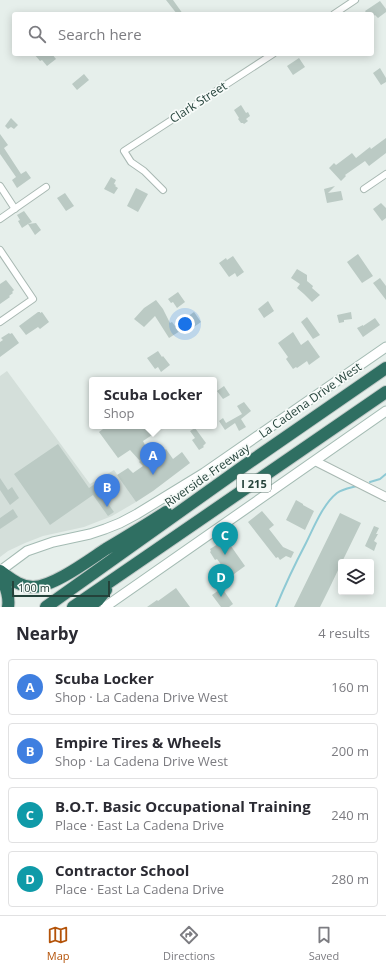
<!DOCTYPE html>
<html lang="en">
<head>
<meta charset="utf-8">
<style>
  :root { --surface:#fff; --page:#f7f7f7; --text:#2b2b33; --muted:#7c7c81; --line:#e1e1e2; --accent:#b45309 }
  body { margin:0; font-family:"Open Sans",sans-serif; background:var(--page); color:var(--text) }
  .controls { position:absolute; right:12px; bottom:12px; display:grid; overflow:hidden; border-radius:4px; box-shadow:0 2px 10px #0003 }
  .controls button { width:36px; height:36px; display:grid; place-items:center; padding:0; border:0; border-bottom:1px solid var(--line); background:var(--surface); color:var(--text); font:20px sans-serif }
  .scale { position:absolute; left:12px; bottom:10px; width:98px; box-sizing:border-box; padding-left:4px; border:2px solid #24423a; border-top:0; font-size:11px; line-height:14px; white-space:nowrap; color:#24423a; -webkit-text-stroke:3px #f7fbf9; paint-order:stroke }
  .you { position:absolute; left:185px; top:324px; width:14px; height:14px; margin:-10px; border:3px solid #fff; border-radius:50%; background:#1a73e8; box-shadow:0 0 0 6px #1a73e833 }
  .badge { display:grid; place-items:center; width:26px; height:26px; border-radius:50%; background:var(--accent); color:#fff; font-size:13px; font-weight:700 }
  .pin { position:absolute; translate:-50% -33px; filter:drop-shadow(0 1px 2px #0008) }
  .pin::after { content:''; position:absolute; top:21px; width:14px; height:12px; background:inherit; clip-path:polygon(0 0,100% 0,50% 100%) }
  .popup { position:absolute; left:89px; top:377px; width:128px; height:52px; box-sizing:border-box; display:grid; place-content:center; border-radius:4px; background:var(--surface); filter:drop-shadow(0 1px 3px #0005); font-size:13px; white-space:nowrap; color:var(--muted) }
  .popup b { font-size:15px; color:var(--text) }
  .popup::after { content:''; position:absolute; left:50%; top:100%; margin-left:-8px; border:8px solid transparent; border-top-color:var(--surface) }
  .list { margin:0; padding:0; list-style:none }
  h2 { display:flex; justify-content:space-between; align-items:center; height:52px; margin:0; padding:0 16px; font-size:17px }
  h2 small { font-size:13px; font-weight:400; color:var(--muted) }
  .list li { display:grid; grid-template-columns:26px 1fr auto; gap:12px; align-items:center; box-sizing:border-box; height:56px; margin:0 8px 8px; padding:0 8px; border:1px solid var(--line); border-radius:4px }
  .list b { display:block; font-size:15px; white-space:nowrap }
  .list p { margin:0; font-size:13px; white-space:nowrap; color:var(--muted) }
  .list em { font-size:13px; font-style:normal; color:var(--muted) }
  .icon { flex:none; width:22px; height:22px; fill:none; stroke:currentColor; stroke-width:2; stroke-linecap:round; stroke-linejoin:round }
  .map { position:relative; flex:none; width:386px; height:607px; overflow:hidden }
  .search { position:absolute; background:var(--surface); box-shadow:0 2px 10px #0003; left:12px; right:12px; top:12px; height:44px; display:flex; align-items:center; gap:10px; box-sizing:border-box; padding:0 14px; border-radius:4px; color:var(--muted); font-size:15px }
  .sheet { height:308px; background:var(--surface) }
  nav { display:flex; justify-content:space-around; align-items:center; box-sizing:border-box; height:56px; border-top:1px solid var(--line); background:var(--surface); font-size:11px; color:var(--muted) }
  nav a { display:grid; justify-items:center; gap:2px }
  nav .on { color:var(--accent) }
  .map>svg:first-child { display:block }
</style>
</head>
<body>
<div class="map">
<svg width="386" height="607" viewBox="0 0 386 607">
  <rect width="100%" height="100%" fill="#e6efeb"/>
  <!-- built -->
  <path fill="#d4dfda" d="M7 371 90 484 114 470 136 502 112 516 84 527 43 536 25 543 8 551 0 557V376Z"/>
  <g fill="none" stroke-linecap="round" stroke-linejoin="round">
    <!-- stream -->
    <path stroke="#8ec9d4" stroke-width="2" d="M370 482 380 479 386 474
      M276 607C285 585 295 564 306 543 314 527 323 504 337 493 343 489 350 488 357 486"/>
  </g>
  <!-- building -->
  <path fill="#bbcac4" d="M166 0H173L183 14H177Z
    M380 1 386 9V12L378 18 375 15 372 17V14H367L365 11Z
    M34 54H52L56 59 47 66 42 60 40 61Z
    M299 58 305 67 293 75 287 66Z
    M380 68 386 78V82L381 85 373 73Z
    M84 74 89 80 77 90 72 84Z
    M241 105 246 113 248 112 250 116 246 119 248 121 244 124 243 123H241L238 119 239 118 234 110Z
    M11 118 18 125 14 129 11 127 8 129 5 126Z
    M0 134 8 145 4 148 21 174 26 171 31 178 17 188 12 180 16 177 0 154Z
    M386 138V153L369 166 365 161 345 175 346 176 341 181 329 168 334 163 336 165 352 153 356 158 370 147 371 149Z
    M111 177 116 180 114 184 116 185 115 186 118 188 114 194 104 189Z
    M335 186 328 193 341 191 343 200 327 203 324 189Z
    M136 188 148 194 138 212 127 206Z
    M65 193 74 206 66 211 57 198Z
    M381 203 386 208V218L382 221 373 209Z
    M24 211 32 222 28 224 36 223 41 230 35 235 28 224 22 228 18 221 20 220 17 215Z
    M358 254 373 276 362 283 347 262Z
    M233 256 244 272 237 277 235 273 229 277 219 263 226 258 227 260Z
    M297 269 307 275V281L313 286 312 288 320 295 312 302 304 294 297 288 300 284 291 278Z
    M380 278 386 286V300L373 283Z
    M6 280 14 290 12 292 13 293 9 296 10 297 0 304V284Z
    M178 292 185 302 177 308 173 302 171 303 168 299Z
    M156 300 163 309 170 323 172 322 175 326 176 325 180 331 169 338 155 316 144 327 134 319 144 308Z
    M268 301 274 311 264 318 258 309Z
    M38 312H40V313L42 312 49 322 40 329 38 327 26 335 19 326Z
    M194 312 201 322 191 329 184 319Z
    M351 312 352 319 344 320V322L339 323 337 315Z
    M307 317 320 335 313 339 301 322Z
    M375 318 380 325 363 337 357 328 363 325V326Z
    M293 332 301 345 308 340 320 357 309 365 307 361 297 368 296 367 293 369 286 359 288 357 278 343Z
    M9 333 10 334 12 333 19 343 0 357V342L3 340 1 338Z
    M158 351 162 357 163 356 170 365 161 372 158 367 155 369 147 358Z
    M224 386 230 395 223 399 217 391Z
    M244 402 251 411 241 419 246 427 239 431 235 423 225 430 219 421 223 418 226 423 242 414 237 406Z
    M107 426H147L150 429 149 430 152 435 143 441 152 459 166 449 173 459 182 452 190 463 153 491 136 502 117 475 128 468 133 473 143 466 139 462 140 461 130 450 118 458 99 432Z
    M195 428 206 443 203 446 204 447 199 450 192 440 195 438 190 431Z
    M58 444 89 488 108 475 112 482 99 491 114 512 108 516 93 495 50 525 14 474Z
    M0 478 8 490 12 487 19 498 10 505 0 490Z
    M296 500 303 504V505L314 511 305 530 286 520Z
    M13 509 18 517 0 529V518Z
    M262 511 274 525 269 529 283 547 294 552 291 558 286 556 280 560 278 557 276 558 248 522Z
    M340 513 361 523 342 562H341V564L329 589 320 607H294Z
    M374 526 379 528 376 534H378L374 541 377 543 374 551 365 546Z
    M226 539 245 566 230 577 217 559 215 560 210 552 211 551 210 549Z
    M176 588 190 607H147L157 600 158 601Z
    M222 588 233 604 229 607H221L212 595Z"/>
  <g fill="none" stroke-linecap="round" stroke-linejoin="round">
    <!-- minor casing -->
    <g stroke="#a8b8b2" stroke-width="8">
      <path id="minor" d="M334 14 355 0
        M0 186 15 209
        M364 189 386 174
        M163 190 144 171 131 162 124 151 273 54
        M0 219 46 187
        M0 250 33 299 0 322"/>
    </g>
    <!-- tertiary casing -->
    <g stroke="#a8b8b2" stroke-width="10">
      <path id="tertiary" d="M315 461 386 497"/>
    </g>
    <!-- secondary casing -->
    <g stroke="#a4bbb3" stroke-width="11">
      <path id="secondary" d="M0 571 27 551 53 542 90 534 105 529 120 523 137 514 204 473 386 347
        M105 607 386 411"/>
    </g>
    <!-- motorway casing -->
    <g stroke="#c2cac8" stroke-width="14">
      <path id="motorway" d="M0 571C10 578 20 587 33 587 53 587 89 560 106 549 126 537 146 525 166 512
        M0 572C4 584 10 595 8 607
        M46 607 244 466 386 368
        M73 607 386 392
        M88 607 98 600 106 590"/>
    </g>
    <!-- minor -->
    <use href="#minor" stroke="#fff" stroke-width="6"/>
    <!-- tertiary -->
    <use href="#tertiary" stroke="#fff" stroke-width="8"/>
    <!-- secondary -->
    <use href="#secondary" stroke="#fff" stroke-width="9"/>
    <!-- motorway -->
    <use href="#motorway" stroke="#2f6f62" stroke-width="12"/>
  </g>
  <g text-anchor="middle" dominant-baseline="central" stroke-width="3.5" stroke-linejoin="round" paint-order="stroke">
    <!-- shield labels -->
    <rect fill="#f7fbf9" stroke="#637a73" stroke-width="1" x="237" y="474" width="34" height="18" rx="3"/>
    <g font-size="11" font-weight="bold" fill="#24423a">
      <text x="254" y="483">I 215</text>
    </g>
    <!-- street labels -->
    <g font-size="12" fill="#24423a" stroke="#f7fbf9">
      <text transform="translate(198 102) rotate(-33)">Clark Street</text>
      <text transform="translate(310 400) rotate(-35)">La Cadena Drive West</text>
      <text transform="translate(207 475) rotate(-35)">Riverside Freeway</text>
    </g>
  </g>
</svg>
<div class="controls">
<button><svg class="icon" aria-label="layers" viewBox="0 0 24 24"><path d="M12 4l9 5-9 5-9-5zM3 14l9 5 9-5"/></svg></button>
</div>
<div class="scale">100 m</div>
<div class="you"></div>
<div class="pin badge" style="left:153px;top:475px;background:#3f7fe0">A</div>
<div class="popup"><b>Scuba Locker</b>Shop</div>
<div class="pin badge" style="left:107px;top:507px;background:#3f7fe0">B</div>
<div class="pin badge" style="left:225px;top:555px;background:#0f9aa8">C</div>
<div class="pin badge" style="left:221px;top:597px;background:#0f9aa8">D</div>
<div class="search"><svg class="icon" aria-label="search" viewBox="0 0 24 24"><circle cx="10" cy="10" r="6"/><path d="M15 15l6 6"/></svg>Search here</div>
</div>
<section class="sheet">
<h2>Nearby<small>4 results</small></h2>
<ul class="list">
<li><span class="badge" style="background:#3f7fe0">A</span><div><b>Scuba Locker</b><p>Shop · La Cadena Drive West</p></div><em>160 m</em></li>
<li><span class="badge" style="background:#3f7fe0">B</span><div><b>Empire Tires &amp; Wheels</b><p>Shop · La Cadena Drive West</p></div><em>200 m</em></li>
<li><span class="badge" style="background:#0f9aa8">C</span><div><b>B.O.T. Basic Occupational Training</b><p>Place · East La Cadena Drive</p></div><em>240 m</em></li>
<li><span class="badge" style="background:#0f9aa8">D</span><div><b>Contractor School</b><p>Place · East La Cadena Drive</p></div><em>280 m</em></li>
</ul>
</section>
<nav>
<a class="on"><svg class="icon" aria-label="map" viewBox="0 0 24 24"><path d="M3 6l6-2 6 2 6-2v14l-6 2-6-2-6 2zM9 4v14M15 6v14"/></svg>Map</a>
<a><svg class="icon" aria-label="directions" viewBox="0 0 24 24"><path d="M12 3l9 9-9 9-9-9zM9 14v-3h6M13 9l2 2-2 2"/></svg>Directions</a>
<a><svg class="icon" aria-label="saved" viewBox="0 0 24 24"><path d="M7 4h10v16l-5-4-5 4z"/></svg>Saved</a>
</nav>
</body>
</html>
